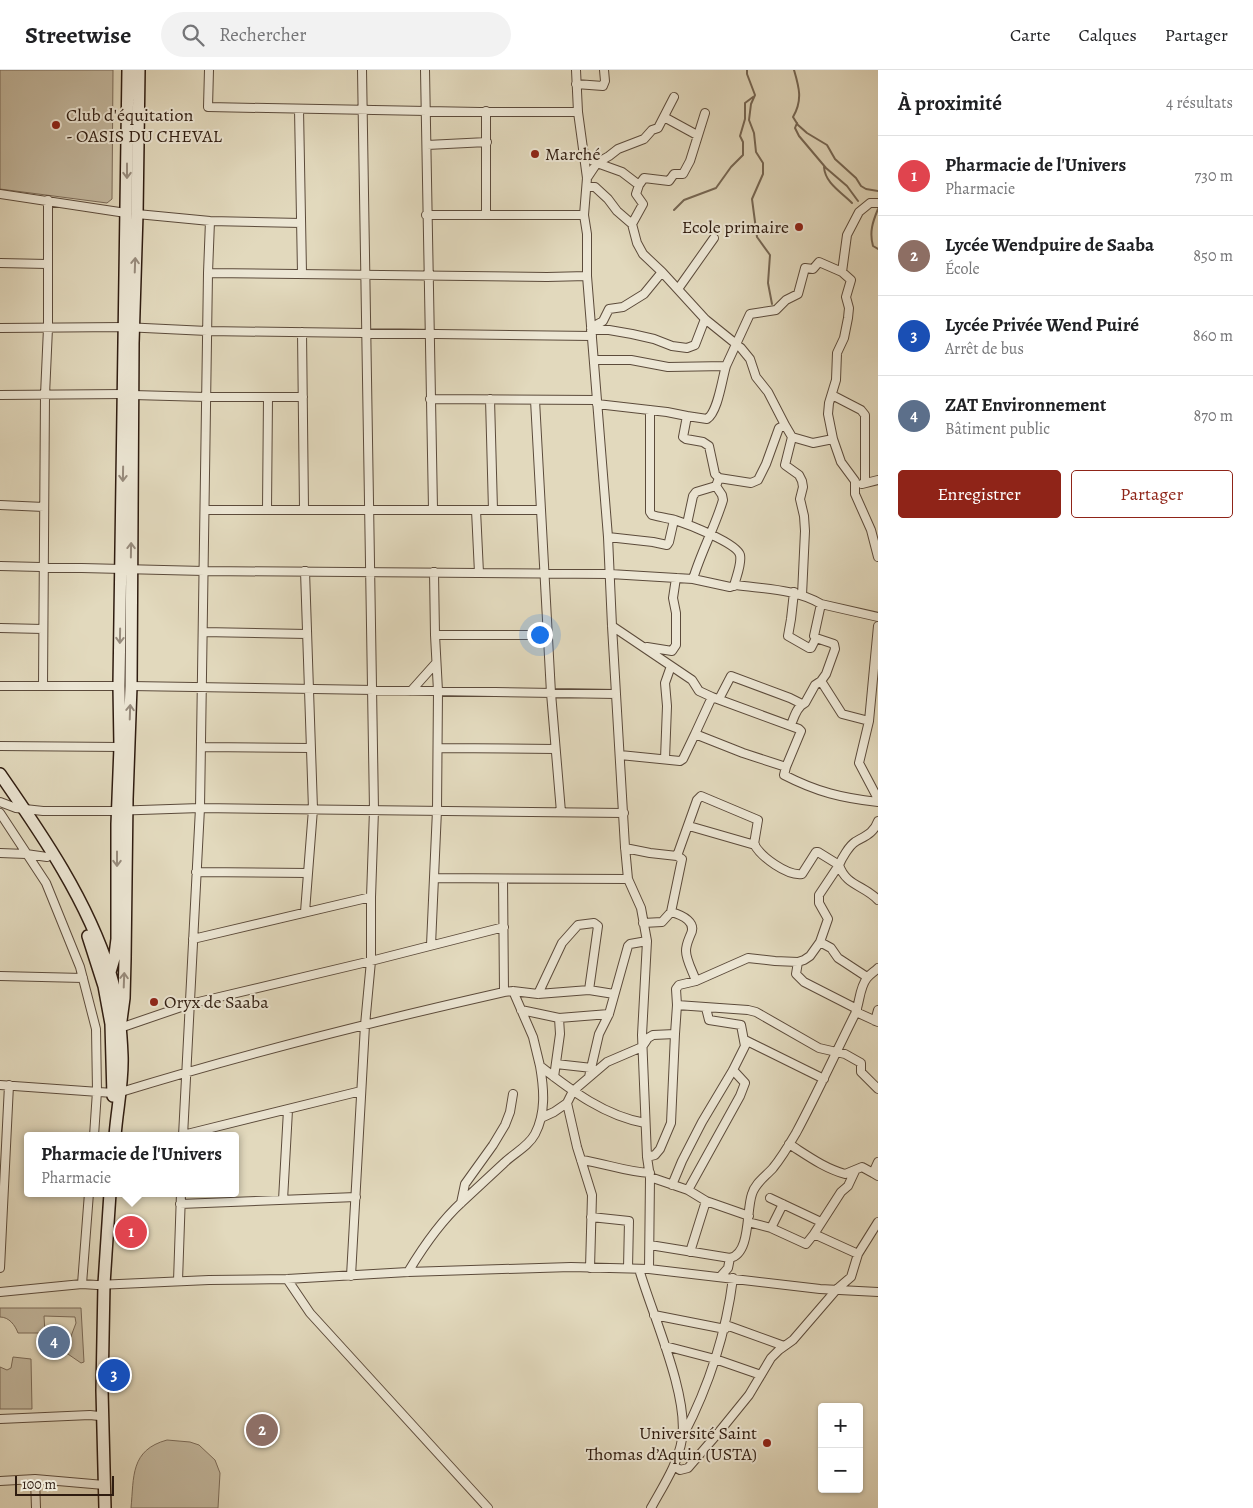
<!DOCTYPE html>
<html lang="fr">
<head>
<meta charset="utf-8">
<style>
  :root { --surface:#fff; --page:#f2f2f2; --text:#202124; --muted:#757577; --line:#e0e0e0; --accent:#8f2418 }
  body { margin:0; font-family:Alegreya,serif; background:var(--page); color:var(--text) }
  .controls { position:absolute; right:15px; bottom:15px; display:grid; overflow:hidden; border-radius:5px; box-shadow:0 1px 4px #0004 }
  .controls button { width:45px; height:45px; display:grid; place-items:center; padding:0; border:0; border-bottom:1px solid var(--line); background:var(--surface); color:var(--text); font:25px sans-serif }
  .scale { position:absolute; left:15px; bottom:12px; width:99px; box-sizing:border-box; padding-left:5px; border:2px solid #2f1c10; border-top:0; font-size:14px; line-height:18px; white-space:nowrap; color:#2f1c10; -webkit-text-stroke:4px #ece6d4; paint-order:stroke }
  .you { position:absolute; left:539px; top:564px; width:18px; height:18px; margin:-12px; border:4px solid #fff; border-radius:50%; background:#1a73e8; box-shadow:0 0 0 8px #1a73e833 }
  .badge { display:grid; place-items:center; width:32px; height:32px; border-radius:50%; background:var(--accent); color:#fff; font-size:16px; font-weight:700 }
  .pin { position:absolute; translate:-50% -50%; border:2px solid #fff; box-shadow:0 1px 5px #0006 }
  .popup { position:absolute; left:24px; top:1062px; width:215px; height:65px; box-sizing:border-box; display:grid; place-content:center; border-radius:5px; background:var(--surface); filter:drop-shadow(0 1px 4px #0005); font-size:16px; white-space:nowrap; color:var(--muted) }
  .popup b { font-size:19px; color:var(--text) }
  .popup::after { content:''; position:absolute; left:50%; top:100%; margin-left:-10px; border:10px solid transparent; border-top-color:var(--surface) }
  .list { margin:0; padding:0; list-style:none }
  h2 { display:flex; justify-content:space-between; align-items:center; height:65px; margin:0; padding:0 20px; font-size:21px }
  h2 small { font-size:16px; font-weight:400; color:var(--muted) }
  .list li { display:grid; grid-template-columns:32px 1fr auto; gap:15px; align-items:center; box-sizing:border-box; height:80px; padding:0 20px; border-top:1px solid var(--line) }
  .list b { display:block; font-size:19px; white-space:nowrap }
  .list p { margin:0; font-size:16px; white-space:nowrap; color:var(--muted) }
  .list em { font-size:16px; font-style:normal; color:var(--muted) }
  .actions { display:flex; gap:10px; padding:15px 20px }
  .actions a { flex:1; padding:11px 0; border:1px solid var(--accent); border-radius:5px; text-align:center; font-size:18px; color:var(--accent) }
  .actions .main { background:var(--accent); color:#fff }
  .icon { flex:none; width:28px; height:28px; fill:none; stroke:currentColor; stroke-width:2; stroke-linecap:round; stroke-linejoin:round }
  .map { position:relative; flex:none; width:878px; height:1438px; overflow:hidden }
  header { display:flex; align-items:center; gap:30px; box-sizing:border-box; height:70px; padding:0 25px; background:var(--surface); border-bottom:1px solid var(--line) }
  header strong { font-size:24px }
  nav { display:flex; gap:28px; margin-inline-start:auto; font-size:18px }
  .search { width:350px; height:45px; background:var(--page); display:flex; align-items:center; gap:12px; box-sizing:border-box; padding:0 18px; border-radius:28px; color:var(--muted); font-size:19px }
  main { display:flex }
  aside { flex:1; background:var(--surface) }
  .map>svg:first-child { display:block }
</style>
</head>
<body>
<header>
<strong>Streetwise</strong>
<div class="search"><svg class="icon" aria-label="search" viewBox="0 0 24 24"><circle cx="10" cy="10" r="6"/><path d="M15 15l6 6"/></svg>Rechercher</div>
<nav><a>Carte</a><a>Calques</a><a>Partager</a></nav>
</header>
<main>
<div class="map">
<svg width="878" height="1438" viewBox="0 0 878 1438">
  <rect width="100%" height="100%" fill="#e2d9bd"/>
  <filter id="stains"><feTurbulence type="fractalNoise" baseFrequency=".004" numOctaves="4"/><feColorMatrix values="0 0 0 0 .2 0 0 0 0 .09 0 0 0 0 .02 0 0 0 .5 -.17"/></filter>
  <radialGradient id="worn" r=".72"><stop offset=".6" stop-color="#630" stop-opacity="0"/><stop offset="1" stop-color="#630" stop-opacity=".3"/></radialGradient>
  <!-- green -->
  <path fill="#c4b9a0" stroke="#7a6a58" d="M0 0H113L112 129 107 133 0 119Z
    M0 1238H81L84 1292 81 1293 65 1282 76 1253 75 1247 44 1246 45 1263H18C15 1255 9 1247 0 1247Z
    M13 1287 31 1289 32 1339H0V1297L7 1300 11 1298Z
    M167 1370 190 1372 199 1375 215 1390 220 1403 218 1438H131C134 1407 130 1380 167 1370Z"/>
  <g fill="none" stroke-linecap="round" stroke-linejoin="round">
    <!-- stream -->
    <path stroke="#766754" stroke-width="2" d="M747 0V4L755 25 751 34 749 50 754 63 756 82 763 93V104L752 129 757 167 770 185 768 213 772 234
      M794 0C799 17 803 30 793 47L798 55 807 63 827 75 835 89 856 108 861 116 866 119 878 121
      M797 53 795 58 799 66 826 98 847 116 858 131
      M824 97C825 113 841 122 852 133
      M878 139C873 151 869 162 873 176L878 179
      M674 140 684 130 716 118 731 97 743 85V72L740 66 745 49V33L753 27"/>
    <!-- street casing -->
    <g stroke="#5c4b3b" stroke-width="10">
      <path id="street" d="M209 0 208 37 480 42H578
        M425 0 433 439
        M576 0 578 42 587 108 584 145 587 164V206L608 467 612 556 625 777 628 809 641 838 647 871 642 965 647 1087 650 1107 649 1199
        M576 14 603 16 605 11 604 0
        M299 39 302 203
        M486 41V145
        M664 47 697 65
        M427 75 487 72
        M585 87 597 93 622 102 639 115 644 108 669 111 674 104H683L690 91 705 43
        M587 108 597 93 609 86 618 79 644 69 652 60 658 58 674 27
        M587 117H595L608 129 617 141 632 154 637 173 643 184 662 202 705 249 741 278 750 289 756 307 768 322 785 355 779 358 766 394 758 410 751 413 719 408 715 404 709 376 703 372 686 369 683 367 687 346 667 342 597 334
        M0 124 126 143
        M878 133H870L859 142 847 165 842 202 851 210 846 227 849 238 848 248 844 268 837 283 836 310 829 333 828 344 833 369 841 392 855 411V424L871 460 878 487
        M137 144 210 151 301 153
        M426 145H584
        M632 154 643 134 636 124 639 115
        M0 193 47 194
        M208 203 547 207 587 206
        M678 219 714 168
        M0 258 124 257 207 261 592 266
        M591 258 603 251 609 239 623 237 644 224 662 202
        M591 260H609L632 264 654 269 672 276 687 278 695 275 705 249
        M302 262 304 439
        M594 290H631L668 297 726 296 750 244 776 240 786 230 798 224 805 198 813 199 819 192 842 202
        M0 325 124 324
        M133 325 206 327H303
        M832 325 861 340 865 345V413
        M430 329 597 330
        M490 329 493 440
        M535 330 551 623 561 742
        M650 340V442L652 445C659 447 667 448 675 450 687 454 737 473 740 485 742 494 736 507 734 516
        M687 346 707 349C718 342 722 309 726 296
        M785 355 792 367 785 395 799 405 802 411 803 417 800 429 804 446 805 461 802 525
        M792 367 813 373 833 369
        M862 414 878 410
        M0 435 44 437
        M267 439 268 327
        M205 440H541
        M476 440 479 503
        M687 454 693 426 696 422 716 416
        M608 467 653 472 667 475 669 472 674 450
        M0 496 204 501 610 504 693 509 730 517 736 515C765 519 796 519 821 534L878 547
        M693 509C701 482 715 457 723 430L722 425 716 416 719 408
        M794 522 791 549 788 566 809 578H811L816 568
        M612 556 692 610 699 621 712 627 695 664 743 683 786 697 784 705C817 722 842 728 878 732
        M878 556 869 651 859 693 878 729
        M0 558 43 559
        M203 562 307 564
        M435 565H548
        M647 577 672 581 676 575V543L673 528 676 508
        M821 611 842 644 869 651
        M0 616H119
        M43 616 45 325 48 258V130
        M131 616 616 624
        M411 621 436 593
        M712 627 799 659 801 661 786 697
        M719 629 731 606 790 628 802 634
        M791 655C794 647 797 636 805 633L815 615 821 611 826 604 835 579 834 574 816 568 814 566 821 534
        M0 676 120 677
        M201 677 310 678
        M438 678 555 679
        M620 685 680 691 683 689 695 664
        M665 689 667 636 665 613 671 596
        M0 732 16 738 43 741H111L200 738 624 743
        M0 743 46 813 80 897 96 959 97 1021 94 1066
        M878 751C874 763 865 766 855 772 849 776 842 788 839 795 846 816 864 815 878 830
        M689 756 755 775
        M625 778 650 783 677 786 682 789 671 842 662 852 643 853
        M0 783 26 784 47 787
        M196 802 308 803
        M434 808 628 809
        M503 809 504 922
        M305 842 313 739 305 501
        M671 842C682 845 698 852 690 866 688 871 686 875 686 881 686 890 693 902 696 911
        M193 869 371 827
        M820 872 831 878 838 888 867 907
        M431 875 437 740 438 621 435 565 434 502
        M798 892 796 904 804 912 857 939
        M0 906 83 908
        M513 921 533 967 540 996C572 1021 605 1046 645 1053
        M538 924 562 873 578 855 594 853 598 856 589 920
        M677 935 748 940 756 942 819 978 845 984 861 993V1002L878 1019
        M521 940 559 948 609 944
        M856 942 878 952
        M875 951 878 940
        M120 958 190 934 371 891 504 857
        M745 970 824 1009
        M556 994 592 998
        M554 1007 560 964 559 948
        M589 1007 599 964 609 944 628 876 630 874 647 871
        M0 1015 113 1023
        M121 1022C247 983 376 951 504 922L513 921 538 924 589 920 614 924
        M567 1033 577 1077 592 1125 590 1198
        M541 1048 554 1042 567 1033 573 1021 607 992 642 977 648 968 653 965 675 964 677 935 676 919 679 915 696 911 748 888 775 891 798 892 804 890 810 886 820 872 828 849 819 833V825L839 795 818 782H816L802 804C787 806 761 787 754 774L758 750 701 726 697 730 677 786
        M183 1065 361 1021
        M183 1066 200 738 208 203 210 151
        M789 1074C808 1086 824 1098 845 1104L862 1097 873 1103
        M647 1087 655 1085 660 1079 671 1053 675 964
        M581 1090C604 1093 626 1102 650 1103
        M878 1092 873 1103 878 1106
        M855 1101 848 1116 841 1122 814 1164 858 1184
        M650 1107 688 1120 706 1131 749 1146
        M672 1115 682 1091 702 1052 733 1000 745 976 741 955 709 950 706 938
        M688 1120 740 1026 745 1013 733 1000
        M770 1128 821 1152
        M283 1130 288 1040
        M461 1133 465 1114 493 1075 505 1055 510 1042 513 1024
        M180 1134 356 1127
        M591 1147 629 1151 628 1198
        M748 1152 771 1158 783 1134
        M771 1158 806 1174 814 1164
        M650 1175 730 1188
        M690 1182 706 1131
        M0 1198 9 1015
        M639 1199C652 1244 689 1325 682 1369 678 1394 663 1416 651 1438
        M408 1202C423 1177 440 1152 462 1132 476 1119 490 1106 504 1093 514 1083 528 1077 535 1064 546 1043 544 1019 540 996
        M351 1206 365 955 371 891V827L374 740 362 0
        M720 1207 728 1198 730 1188C751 1184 746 1140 752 1124 755 1113 766 1106 773 1098 782 1087 789 1075 796 1063 817 1024 835 984 855 944 860 933 859 918 867 908 870 904 874 902 878 898
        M287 1209 310 1243 488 1438
        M178 1211 181 1123
        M82 1214 89 1123
        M0 1222 82 1214 97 1215 209 1210 287 1209 408 1202 571 1197 649 1199 820 1219 878 1222
        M654 1245 725 1259
        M726 1255 784 1276
        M665 1276 715 1289 761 1305
        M0 1349 90 1345 99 1346
        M683 1366C709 1316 726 1264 733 1208
        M674 1396 680 1400 688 1398 719 1362 749 1325 771 1288 779 1280 793 1270 837 1219 851 1207 858 1184 878 1152
        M35 1409 36 1438
        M0 1411 35 1409 104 1415"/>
    </g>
    <!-- secondary casing -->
    <g stroke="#2f1c10" stroke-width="14">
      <path id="secondary" d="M0 704C43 766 87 830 110 903 118 929 121 959 122 986 123 1013 117 1039 115 1066
        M88 866 104 916 111 954 113 1026
        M101 906 110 902 115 885 117 869V754L120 677 119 616 128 0
        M120 958 124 928 125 889 127 729 131 616 133 273 137 144 139 0
        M105 1438 102 1320 104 1214 110 1123"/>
    </g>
    <!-- street -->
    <use href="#street" stroke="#ece6d4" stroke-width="8"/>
    <!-- secondary -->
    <use href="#secondary" stroke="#ece6d4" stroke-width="11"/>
  </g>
  <!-- one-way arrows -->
  <defs><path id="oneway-shaft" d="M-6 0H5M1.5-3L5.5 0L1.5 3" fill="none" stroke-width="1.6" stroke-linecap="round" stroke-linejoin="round" transform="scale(1.25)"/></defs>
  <g stroke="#978b7c">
    <use href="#oneway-shaft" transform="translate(127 101) rotate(90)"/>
    <use href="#oneway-shaft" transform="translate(135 195) rotate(-88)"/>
    <use href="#oneway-shaft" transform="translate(123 404) rotate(91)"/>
    <use href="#oneway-shaft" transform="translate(131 480) rotate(-89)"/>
    <use href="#oneway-shaft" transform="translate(120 566) rotate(91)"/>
    <use href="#oneway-shaft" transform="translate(130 642) rotate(-88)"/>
    <use href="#oneway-shaft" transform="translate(117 789) rotate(90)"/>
    <use href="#oneway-shaft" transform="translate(124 910) rotate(-88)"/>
  </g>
  <!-- markers -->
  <g fill="#8f2418" stroke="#ece6d4" stroke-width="2">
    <circle cx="56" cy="55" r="5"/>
    <circle cx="535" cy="84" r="5"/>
    <circle cx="799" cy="157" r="5"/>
    <circle cx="154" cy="932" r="5"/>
    <circle cx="767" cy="1373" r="5"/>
  </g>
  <g text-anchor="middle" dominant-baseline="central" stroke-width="4" stroke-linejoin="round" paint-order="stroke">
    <!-- poi labels -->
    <g font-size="18" fill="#2f1c10" stroke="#ece6d4" text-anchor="start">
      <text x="66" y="45">Club d'équitation<tspan x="66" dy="21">- OASIS DU CHEVAL</tspan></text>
      <text x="545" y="84">Marché</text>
      <text x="789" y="157" text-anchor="end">Ecole primaire</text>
      <text x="164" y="932">Oryx de Saaba</text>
      <text x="757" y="1363" text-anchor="end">Université Saint<tspan x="757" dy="21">Thomas d’Aquin (USTA)</tspan></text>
    </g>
  </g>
  <rect width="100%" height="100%" filter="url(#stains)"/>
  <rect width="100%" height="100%" fill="url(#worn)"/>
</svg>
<div class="controls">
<button>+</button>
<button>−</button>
</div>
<div class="scale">100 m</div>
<div class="you"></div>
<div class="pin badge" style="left:131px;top:1162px;background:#e0444e">1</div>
<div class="popup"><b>Pharmacie de l'Univers</b>Pharmacie</div>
<div class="pin badge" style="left:262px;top:1360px;background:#8d6e63">2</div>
<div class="pin badge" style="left:114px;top:1305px;background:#1a4fb4">3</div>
<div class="pin badge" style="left:54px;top:1272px;background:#5c6f8a">4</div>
</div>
<aside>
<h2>À proximité<small>4 résultats</small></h2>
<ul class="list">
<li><span class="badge" style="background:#e0444e">1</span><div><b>Pharmacie de l'Univers</b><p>Pharmacie</p></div><em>730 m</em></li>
<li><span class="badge" style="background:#8d6e63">2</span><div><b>Lycée Wendpuire de Saaba</b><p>École</p></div><em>850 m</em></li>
<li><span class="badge" style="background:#1a4fb4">3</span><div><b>Lycée Privée Wend Puiré</b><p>Arrêt de bus</p></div><em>860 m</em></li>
<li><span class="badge" style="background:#5c6f8a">4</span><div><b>ZAT Environnement</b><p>Bâtiment public</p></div><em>870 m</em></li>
</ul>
<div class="actions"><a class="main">Enregistrer</a><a>Partager</a></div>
</aside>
</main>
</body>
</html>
